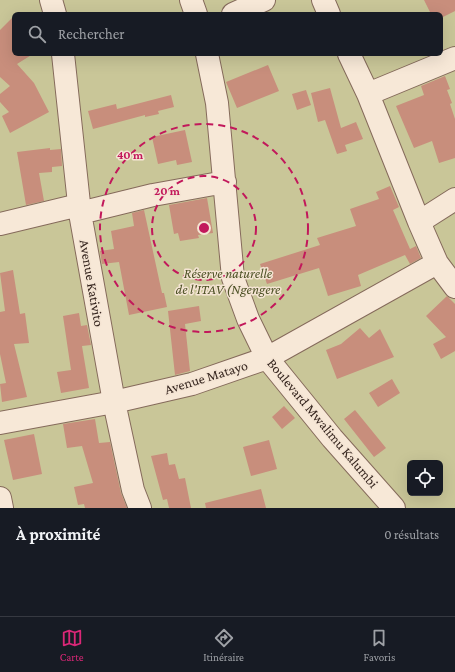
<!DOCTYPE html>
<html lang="fr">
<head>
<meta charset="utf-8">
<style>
  :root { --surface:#171b24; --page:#20242c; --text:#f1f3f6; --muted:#9ea1a6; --line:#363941; --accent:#db2777 }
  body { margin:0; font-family:"Crimson Pro",serif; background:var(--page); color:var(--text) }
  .controls { position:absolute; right:12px; bottom:12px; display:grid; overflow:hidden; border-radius:6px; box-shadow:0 4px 16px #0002 }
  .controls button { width:36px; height:36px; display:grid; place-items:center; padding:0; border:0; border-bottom:1px solid var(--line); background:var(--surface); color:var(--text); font:20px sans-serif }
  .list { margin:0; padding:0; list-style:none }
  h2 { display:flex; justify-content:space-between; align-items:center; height:52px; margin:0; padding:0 16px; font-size:17px }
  h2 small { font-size:13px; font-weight:400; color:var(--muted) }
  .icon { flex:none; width:22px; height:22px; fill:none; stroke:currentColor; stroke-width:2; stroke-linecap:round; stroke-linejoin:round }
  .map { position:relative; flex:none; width:455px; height:508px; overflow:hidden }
  .search { position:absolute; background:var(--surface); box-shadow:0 4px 16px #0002; left:12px; right:12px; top:12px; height:44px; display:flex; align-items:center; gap:10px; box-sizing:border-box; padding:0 14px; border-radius:6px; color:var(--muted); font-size:15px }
  .sheet { height:108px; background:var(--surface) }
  nav { display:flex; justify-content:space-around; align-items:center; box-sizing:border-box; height:56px; border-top:1px solid var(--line); background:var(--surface); font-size:11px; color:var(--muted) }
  nav a { display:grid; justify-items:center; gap:2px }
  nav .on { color:var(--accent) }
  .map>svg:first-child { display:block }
</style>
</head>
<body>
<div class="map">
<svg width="455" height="508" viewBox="0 0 455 508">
  <rect width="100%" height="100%" fill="#ecd9c4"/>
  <!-- green -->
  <path fill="#c9c698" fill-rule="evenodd" d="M0 0H455V508H0ZM14 14H441V54H14ZM410 463H440V493H410Z"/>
  <!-- building -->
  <path fill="#c88e7c" d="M424 0H455V11L441 18V14H431Z
    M14 16V54H33L17 64 34 83 49 112 10 133 2 116 9 112 0 102V94L10 86 0 77V30Z
    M268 65 279 91 237 108 226 82Z
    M445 76 450 89 447 90 452 103 450 104 455 119V158L439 163 432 141 414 148 396 106 424 95 421 86Z
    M330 88 341 128 356 122 363 139 345 145 347 151 337 154 325 120 318 122 311 93Z
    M306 90 311 105 297 110 292 94Z
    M171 95 174 107 158 111 159 114 145 117V115L93 129 88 111 116 104 117 109Z
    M185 130 192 162 177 165 176 160 158 164 152 137Z
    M50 148V150L61 149 62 166 52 167V172L39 173 44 201 26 205 17 152Z
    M390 186 399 207 393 210 410 249 416 246 421 258 410 264 405 255 358 275 361 286 328 296 319 268 267 284 260 264 320 245 317 238 356 226 350 209 379 199 376 192Z
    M207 198 213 233 198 235 199 238 180 241 178 233 174 234 169 205Z
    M144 210 162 293H164L167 307 129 315 119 262 102 264 100 251 114 249 111 231 134 226 132 213Z
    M13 270 20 314 25 313 29 343 14 344 27 397 2 402 0 384 6 383 0 354V312L5 311 0 273Z
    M447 296 455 304V351L441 359 433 344 446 337 426 316Z
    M199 306 201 321 185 324 190 371 175 375 168 311Z
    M79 313 81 326 87 325 91 345 82 346 89 388 61 393 57 372 71 370 63 316Z
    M360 328 369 338 380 329 394 357 337 379 326 350 341 344Z
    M392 379 400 393 378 407 369 393Z
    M284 406 295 418 282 429 272 417Z
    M355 410 386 448 374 457 344 419Z
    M95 419 99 443 110 442 121 493 127 508H85L84 504 78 505 74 487 93 483 82 446 67 448 63 424Z
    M34 434 42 474 13 480 4 440Z
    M269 440 277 469 251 476 243 447Z
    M167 453 169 465 175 464 179 479 185 478 191 508H169L167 499 163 500 151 456Z
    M261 489 266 508H206L205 503Z"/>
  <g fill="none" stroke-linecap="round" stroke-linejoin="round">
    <!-- minor casing -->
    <g stroke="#856a5b" stroke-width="24">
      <path id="minor" d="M51 0 55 14
        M191 0 196 14
        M323 0 329 14
        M233 14 264 0
        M63 54 80 213 114 402 133 490 140 508
        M207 54 217 103 233 278 248 319 267 358 332 438 394 508
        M349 54 368 94 419 222 437 263 455 287
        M368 94 455 58
        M80 213 153 195 225 182
        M419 222 455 199
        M0 224 79 205
        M0 423 114 402 192 384 267 358 437 263
        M0 498 2 508"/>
    </g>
    <!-- minor -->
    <use href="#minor" stroke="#f7e8d7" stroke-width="22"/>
  </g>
  <!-- distance rings -->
  <g fill="none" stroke="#c2185b" stroke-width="2" stroke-dasharray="7 5">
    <circle cx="204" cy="228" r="52"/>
    <circle cx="204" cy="228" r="104"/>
  </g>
  <g text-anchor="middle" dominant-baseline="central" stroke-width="3" stroke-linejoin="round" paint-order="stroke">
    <!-- park labels -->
    <g font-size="14" font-style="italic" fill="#4e5226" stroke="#f4e4d3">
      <text x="228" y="273">Réserve naturelle<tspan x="228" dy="16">de l'ITAV (Ngengere</tspan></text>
    </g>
    <!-- street labels -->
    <g font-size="14" fill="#36261f" stroke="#f4e4d3">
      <text transform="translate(92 283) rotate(80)">Avenue Kativito</text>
      <text transform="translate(206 377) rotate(-17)">Avenue Matayo</text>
      <text transform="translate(323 423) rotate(50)">Boulevard Mwalimu Kalumbi</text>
    </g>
  </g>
  <circle cx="204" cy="228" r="6" fill="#c2185b" stroke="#f4e4d3" stroke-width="2"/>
  <g font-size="12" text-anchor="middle" font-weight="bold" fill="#c2185b" stroke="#f4e4d3" stroke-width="3" stroke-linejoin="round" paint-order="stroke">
    <text x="130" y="159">40 m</text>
    <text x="167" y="195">20 m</text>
  </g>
</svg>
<div class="controls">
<button><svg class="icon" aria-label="locate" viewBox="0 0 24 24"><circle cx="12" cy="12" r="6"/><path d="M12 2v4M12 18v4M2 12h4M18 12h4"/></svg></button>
</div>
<div class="search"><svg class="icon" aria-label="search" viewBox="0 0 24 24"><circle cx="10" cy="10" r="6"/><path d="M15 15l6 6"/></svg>Rechercher</div>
</div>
<section class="sheet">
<h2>À proximité<small>0 résultats</small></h2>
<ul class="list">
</ul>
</section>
<nav>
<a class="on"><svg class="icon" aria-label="map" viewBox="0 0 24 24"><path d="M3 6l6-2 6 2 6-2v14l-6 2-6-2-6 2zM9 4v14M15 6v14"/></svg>Carte</a>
<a><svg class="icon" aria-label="directions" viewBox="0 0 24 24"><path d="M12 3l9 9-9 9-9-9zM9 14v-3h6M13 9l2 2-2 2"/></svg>Itinéraire</a>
<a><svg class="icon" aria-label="saved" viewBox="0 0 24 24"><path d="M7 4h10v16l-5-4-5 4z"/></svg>Favoris</a>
</nav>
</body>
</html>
